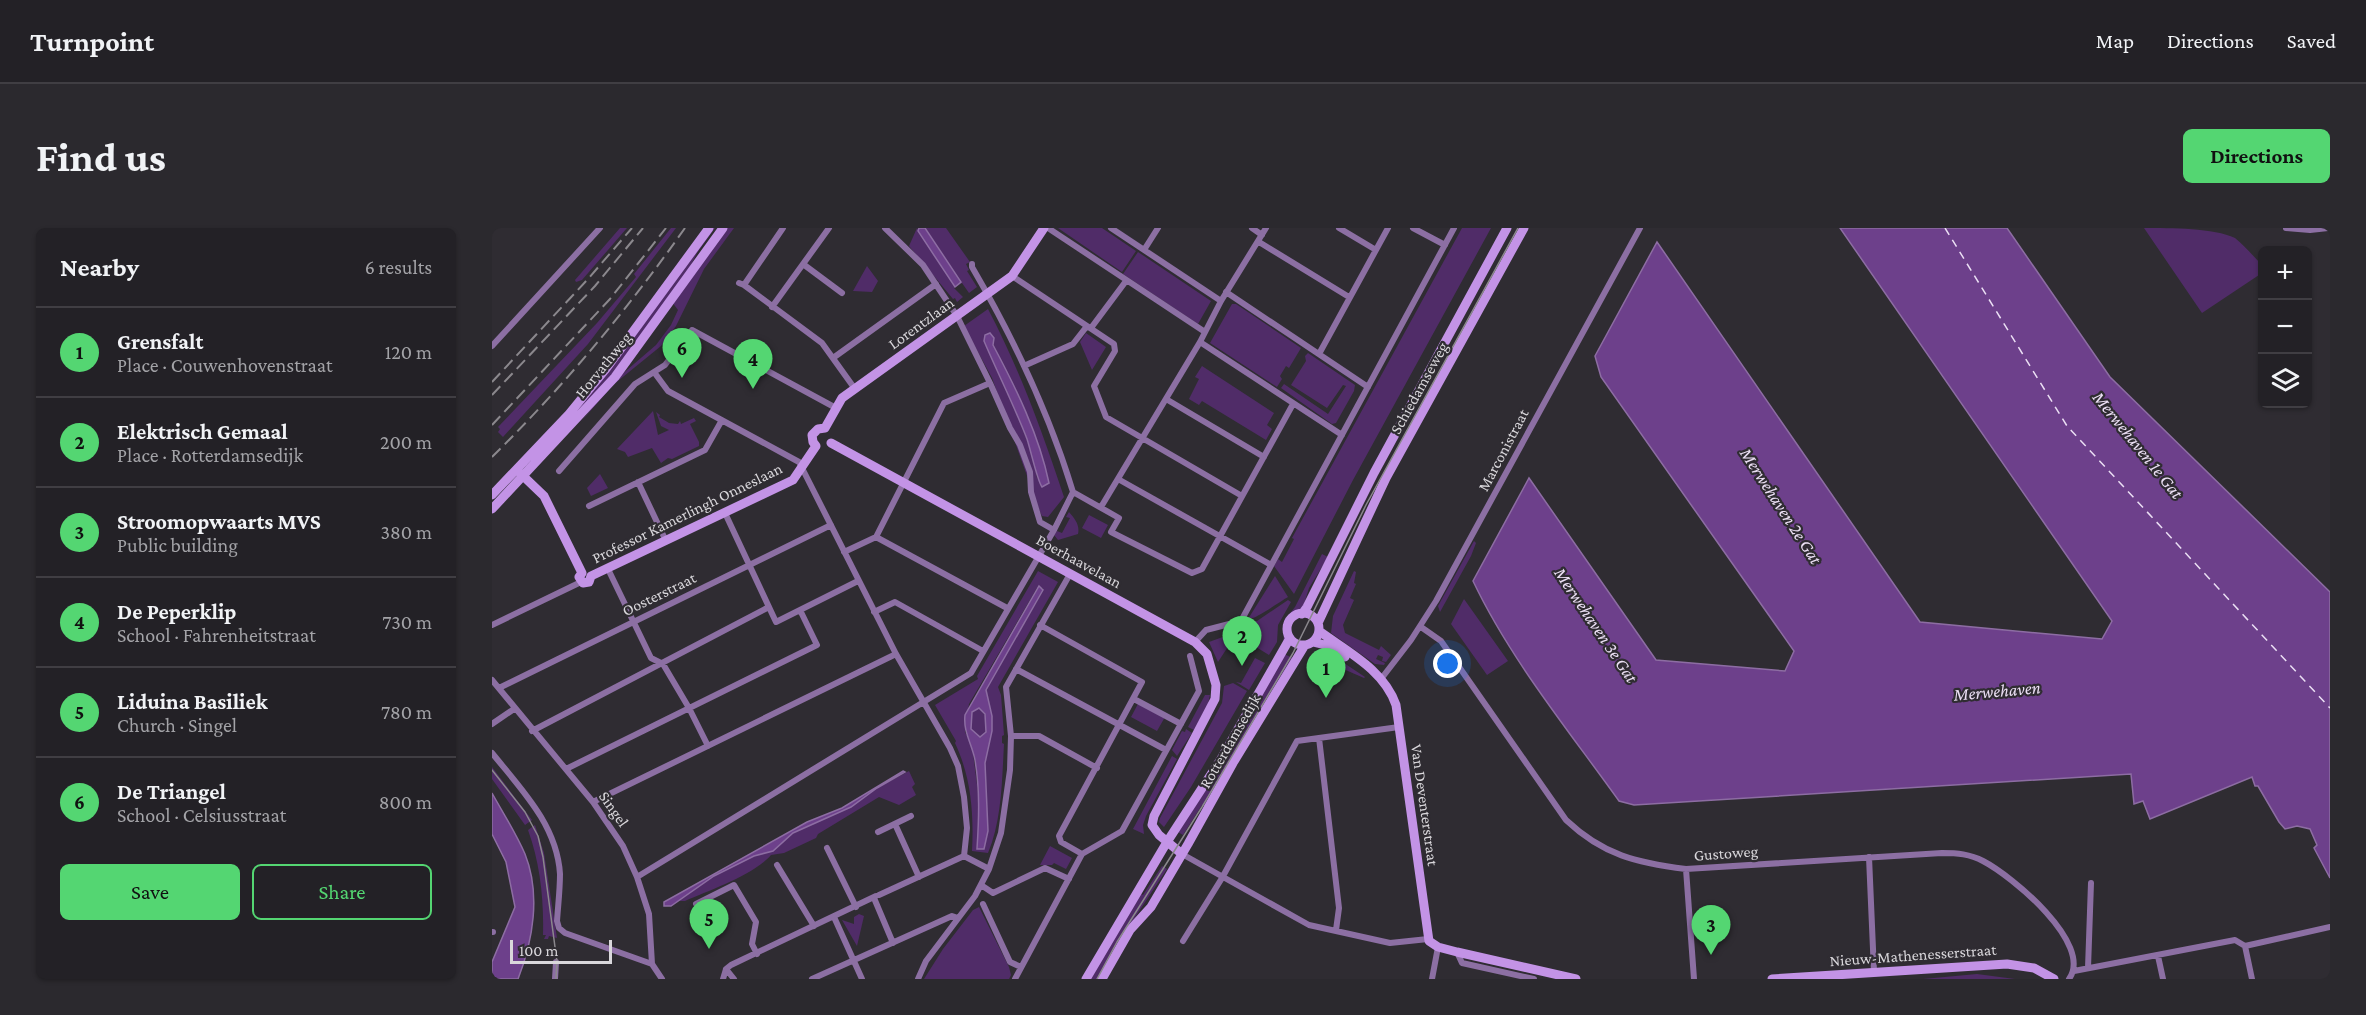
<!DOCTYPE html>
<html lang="en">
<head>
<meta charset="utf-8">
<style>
  :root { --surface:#232126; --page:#2b292e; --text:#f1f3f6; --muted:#a3a3a7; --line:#403e43; --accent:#54d672 }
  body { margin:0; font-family:"Crimson Pro",serif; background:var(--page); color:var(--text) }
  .controls { position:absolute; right:18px; top:18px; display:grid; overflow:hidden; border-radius:9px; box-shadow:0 2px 4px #0004 }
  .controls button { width:54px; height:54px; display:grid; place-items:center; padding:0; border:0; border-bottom:2px solid var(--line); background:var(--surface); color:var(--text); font:30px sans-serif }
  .scale { position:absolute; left:18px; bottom:15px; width:102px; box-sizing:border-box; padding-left:6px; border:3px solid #d9d7db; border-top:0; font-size:16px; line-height:21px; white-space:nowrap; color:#d9d7db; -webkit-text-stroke:4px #2f2c32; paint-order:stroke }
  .you { position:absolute; left:956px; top:436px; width:21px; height:21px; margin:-15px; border:4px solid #fff; border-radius:50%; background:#1a73e8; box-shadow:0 0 0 9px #1a73e833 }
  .badge { display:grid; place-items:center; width:39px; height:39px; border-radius:50%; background:var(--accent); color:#111; font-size:20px; font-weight:700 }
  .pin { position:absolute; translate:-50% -50px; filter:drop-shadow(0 2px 3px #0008) }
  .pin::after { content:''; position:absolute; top:32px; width:21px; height:18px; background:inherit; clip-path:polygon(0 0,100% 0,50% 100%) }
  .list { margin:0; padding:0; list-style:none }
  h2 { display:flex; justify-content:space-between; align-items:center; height:78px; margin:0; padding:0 24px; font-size:26px }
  h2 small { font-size:20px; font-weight:400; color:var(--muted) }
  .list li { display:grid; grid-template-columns:39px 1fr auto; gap:18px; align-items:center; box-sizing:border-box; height:90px; padding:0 24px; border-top:2px solid var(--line) }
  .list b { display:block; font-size:22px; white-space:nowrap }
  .list p { margin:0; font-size:20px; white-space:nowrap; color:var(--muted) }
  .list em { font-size:20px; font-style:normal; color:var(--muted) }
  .actions { display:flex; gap:12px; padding:18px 24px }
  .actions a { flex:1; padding:14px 0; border:2px solid var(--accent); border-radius:9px; text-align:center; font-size:21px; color:var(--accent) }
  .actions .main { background:var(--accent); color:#111 }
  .icon { flex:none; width:33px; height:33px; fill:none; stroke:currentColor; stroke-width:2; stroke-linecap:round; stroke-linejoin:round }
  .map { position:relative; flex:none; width:1838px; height:751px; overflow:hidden; border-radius:9px }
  header { display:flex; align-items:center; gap:36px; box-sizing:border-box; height:84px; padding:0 30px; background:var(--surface); border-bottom:2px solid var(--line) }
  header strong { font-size:28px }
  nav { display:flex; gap:33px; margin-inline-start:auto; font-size:21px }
  .intro { display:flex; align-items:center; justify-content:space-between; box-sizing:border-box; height:144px; padding:0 36px }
  h1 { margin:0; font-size:42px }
  .button { padding:15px 27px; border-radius:9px; background:var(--accent); color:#111; font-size:21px; font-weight:700 }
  main { display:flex; gap:36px; padding:0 36px }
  aside { flex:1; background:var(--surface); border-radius:9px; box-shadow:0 2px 4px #0004 }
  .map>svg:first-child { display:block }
</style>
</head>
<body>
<header>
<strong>Turnpoint</strong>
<nav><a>Map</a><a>Directions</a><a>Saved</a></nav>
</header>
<div class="intro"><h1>Find us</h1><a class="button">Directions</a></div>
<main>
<aside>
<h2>Nearby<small>6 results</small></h2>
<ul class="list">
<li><span class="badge">1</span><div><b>Grensfalt</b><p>Place · Couwenhovenstraat</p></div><em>120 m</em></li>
<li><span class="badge">2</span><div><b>Elektrisch Gemaal</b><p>Place · Rotterdamsedijk</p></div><em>200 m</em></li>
<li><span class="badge">3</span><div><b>Stroomopwaarts MVS</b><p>Public building</p></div><em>380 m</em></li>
<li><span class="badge">4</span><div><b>De Peperklip</b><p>School · Fahrenheitstraat</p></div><em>730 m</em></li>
<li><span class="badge">5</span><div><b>Liduina Basiliek</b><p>Church · Singel</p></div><em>780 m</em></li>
<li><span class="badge">6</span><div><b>De Triangel</b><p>School · Celsiusstraat</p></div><em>800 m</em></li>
</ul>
<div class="actions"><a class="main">Save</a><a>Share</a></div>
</aside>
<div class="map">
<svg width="1838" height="751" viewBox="0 0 1838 751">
  <rect width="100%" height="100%" fill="#2f2c32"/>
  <!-- green -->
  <path fill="#502c68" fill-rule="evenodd" d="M128 0H135L90 52 84 54 83 52Z
    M179 0H184L96 116 11 209 6 204 8 201 6 199 105 95 144 49 142 46Z
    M220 0H223L205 25 197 41 123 143 79 191Z
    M233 0H242L212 41 184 98 169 118 121 157 88 195 121 154 164 117 179 97 186 82 180 74Z
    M425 0 463 59 469 54 433 0H454L478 34 474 36 477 42 475 43 485 59 477 65 470 55 462 60 471 69 465 74 463 70 461 71 417 18Z
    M566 0H610L644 23 630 44Z
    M970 0H999L861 252 802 366 782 338 786 331 790 334 802 311 800 310Z
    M1652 0C1679 0 1722 0 1743 10 1753 18 1761 28 1770 37V45L1710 85Z
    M646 24 719 73 706 96 631 46Z
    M375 38 386 53 380 64 361 63Z
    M740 76H744L809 120 797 140 794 138 788 148 790 151 785 159 718 115Z
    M496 81C528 142 550 203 572 269L556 289 550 288 548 284 500 150 472 98ZM492 109H502L501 117 525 164 557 255 545 250 541 228 523 180Z
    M594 105 614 119 600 142 588 114Z
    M816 125 863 157 862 163 844 195 840 196 789 160 792 156 836 186 854 158 851 157 835 180 799 157 814 133 813 128Z
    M710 138 782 185 775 197 780 201 774 212 710 173 707 177 697 171 707 151 703 149Z
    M161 183 166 207 177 202 169 198 164 184 168 187 167 189 177 195 186 196 188 193 189 196 202 190 204 193 198 196 207 214V218L180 231 176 230 169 235 160 220 136 229 133 224 125 221Z
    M108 246 116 260 99 268 95 260Z
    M577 284C583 291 588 297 586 306L566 312 562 307 565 303 570 305 578 290 574 289Z
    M597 287 616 297 609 310 590 300Z
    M982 313 984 315 979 328 948 384 946 378Z
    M830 326 836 329 817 360 810 382C784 394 800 401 791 417L793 392 803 379Z
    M546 343 566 354 506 459 509 467 512 507 510 508V515L512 516C510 551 510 592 496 625L480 623C482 585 479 549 463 515L464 513 443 477 486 451 485 448ZM545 360H551V363L494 462 500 503 493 535 496 603 492 621 485 620 488 580 480 517 473 504 477 476Z
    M862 343 864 344 862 355 864 356 858 370 862 372 851 397 853 405 887 422 889 418 899 427 894 434 890 433 891 429 886 427 884 431 893 435 892 437 883 436 839 405 841 388Z
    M783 348 796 369C787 374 763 392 756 391Z
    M972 371 1016 433 995 447 959 396Z
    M796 372 799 374 786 397 785 414 777 427 746 408 754 394 765 393Z
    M739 406 741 411 726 434 717 414Z
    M834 423 873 449 872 450 849 440 819 433Z
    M792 426 801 430 713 578 710 577 691 607 686 604Z
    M763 430 773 435 757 462 744 454 749 455Z
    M741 455 755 463 699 559 672 599 667 594 668 590 730 475 732 458Z
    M713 467H718L716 476 702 502 696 499Z
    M647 474 673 489 665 503 639 489Z
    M487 480 493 487 494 504 488 509 479 501 480 483Z
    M694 501 700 505 685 528 680 522 690 503 693 504Z
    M680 528 685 531 654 588 651 597 652 606 641 601Z
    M0 539 40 592 33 597 0 551Z
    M417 543 423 556 420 559 424 567 407 577 387 569 326 606 324 610 292 625 279 627C262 647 218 662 193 673H187L222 648 262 628 281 623 301 605 359 579 385 560Z
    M43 597 52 625 65 710 57 708 56 711H52L54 707H51C52 671 48 635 36 602Z
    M558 618 580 630 574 641 562 635 560 637H548Z
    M670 638 675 641 630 709 608 751H597L647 665 651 667Z
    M487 679 517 739 519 747 517 751H432L451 721 481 682Z
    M367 686 372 688 365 718 350 692 362 696V689Z
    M1485 746 1523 751H1431Z"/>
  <!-- water -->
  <path fill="#6d408b" stroke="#8d6da3" stroke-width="1.5" fill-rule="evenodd" d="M427 0H433L469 54 463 59 426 3Z
    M1348 0H1515L1618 149 1838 364V650L1822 620 1825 617 1818 601 1805 598 1793 601 1787 594 1766 558H1763L1760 549 1658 591 1651 573 1642 576 1639 546 1142 577 1127 573C1077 503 1018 431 981 353L1037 250 1164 432 1293 443 1302 423 1109 149 1103 128 1165 14 1428 394 1610 411 1620 393Z
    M498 105 502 110 501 117C524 160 547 207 557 255L550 259C545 252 539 223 535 211 522 177 506 146 492 113L493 107Z
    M547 358 551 362 494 462 500 488V503L493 535 496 603 492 621H485C487 590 488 562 483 532 480 516 471 504 473 487ZM487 480 493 486 494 504 488 509 479 501 480 484Z
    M411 543 413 544 385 560 359 579 301 605 281 623 262 628 222 648 179 678H172V674L315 594 350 580Z
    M0 565C11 585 24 605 33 626 49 666 41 713 26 751H0V734L23 679 14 634 0 606Z"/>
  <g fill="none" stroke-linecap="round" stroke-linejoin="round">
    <!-- ferry -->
    <path stroke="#ebdff4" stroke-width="1.5" stroke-dasharray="8 6" stroke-linecap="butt" d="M1453 0 1575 198 1838 480"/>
    <!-- street -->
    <path stroke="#8c6fa3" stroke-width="6" d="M393 0 431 37 465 88 498 155 518 200 528 217 538 244 539 264 548 294 562 302
      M556 0 713 104
      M619 0 729 73
      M760 0 770 7
      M847 0 884 22
      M921 0 953 17
      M1794 0 1818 2 1836 0
      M767 14 857 69
      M652 22 666 0
      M311 36 350 65
      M480 36V39C522 111 557 185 581 264
      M520 48 622 116 623 123 602 158 614 189 750 268
      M247 55 252 57 291 0
      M252 57 330 115 363 161
      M734 64 876 159
      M280 79 337 0
      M599 100 634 53
      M708 114 850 207
      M0 118 108 0
      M827 126 896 0
      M341 130 444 56
      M534 137 581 116 595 98
      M162 144 176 163 307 234 404 426 458 520 466 538 472 569 475 600 472 628 497 641
      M674 171 772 229
      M67 243 136 164 143 156 173 137 200 102 344 180
      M626 251 779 337
      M146 254 174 313
      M97 278 213 222 230 192
      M609 279 708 114 729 73 774 0
      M233 285 284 394 366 353
      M384 309 515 380
      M352 324 384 309 452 175 498 155
      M116 341 159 430 171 436 197 480 216 518
      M382 384 403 374 491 423
      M0 397 89 354
      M548 397 650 454 567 608 569 614 590 626
      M929 399 949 413 1074 592C1111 627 1145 635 1194 641L1450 625C1465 625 1478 626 1491 633 1520 648 1602 716 1577 751
      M703 414 714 402 749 393 962 0
      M524 441 674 522
      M889 451 919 412 944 373 1148 0
      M0 452 101 574 131 618 145 649 157 686 160 736 170 751
      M7 460 339 297
      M642 471 689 496
      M0 496 22 481
      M40 503 277 379
      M519 508H547L605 540
      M827 510 847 680 844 702
      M0 525C29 561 65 597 68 646 68 662 66 678 65 693L67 700 73 705 160 736
      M74 541 325 417 308 382
      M101 574 404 426
      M403 596 427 649
      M386 604 419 588
      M335 620 364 679
      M590 626 630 603 707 463 698 428
      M690 626 817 697 898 715 936 711
      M1377 629 1382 744
      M285 637 322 698
      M1194 641 1202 751
      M145 649 479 445 562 302 581 264 627 290 619 304 700 345 710 341 801 176
      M489 657 501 665 553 640 577 651
      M387 667 472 628
      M382 670 401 715
      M204 676 242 657 264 694 260 716 265 726
      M491 676 518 734 529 739
      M342 689 370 751
      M0 704H1
      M691 713 730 650 805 513 907 499
      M1753 718 1838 699
      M965 724 970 735 1042 751
      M1666 728 1671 751
      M1596 740 1599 655
      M234 741 242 751
      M1582 743 1743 712 1753 718 1760 751
      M63 751 64 734
      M231 751 234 741 239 737 384 668
      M320 751 460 688 466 690
      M426 751 434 733 483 668 497 641 509 605 518 542 519 508 514 459 578 346
      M523 751 590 626
      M940 751 946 719"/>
    <!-- secondary -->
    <path stroke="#c393e6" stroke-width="9" d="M333 200 350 170 520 48 552 0
      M339 215 703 414 715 426 724 457 723 471 662 588 660 597 667 607 690 626
      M324 218 321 214 320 207 326 201 333 200
      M28 245 52 268 90 345
      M0 267 77 186 113 142 217 0
      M0 281 123 149 231 0
      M90 345 87 349 91 355 97 354 99 348
      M99 348 301 252 324 218
      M795 401a16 16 0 1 1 32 0a16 16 0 1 1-32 0Z
      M810 386 815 379 882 245 1015 0
      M826 395 894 250 1032 0
      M827 403C856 424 892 442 904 477L937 713 946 719 965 724 1084 751
      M821 414 833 417 853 429
      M594 751 675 614 729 531 798 410
      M610 751 638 702 659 679 696 616 741 535 813 417
      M1280 751 1515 736 1542 740 1562 751"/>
    <!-- tram -->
    <path stroke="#8b888d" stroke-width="1.5" d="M0 542 33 584 46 608 51 629 65 734 64 751
      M605 751 625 714 710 579 801 425 874 277 1026 0"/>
    <!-- rail -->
    <path stroke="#8b888d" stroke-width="2" stroke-dasharray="12 6" stroke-linecap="butt" d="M0 154 96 51 140 0
      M0 167 103 58 151 0
      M0 197 118 71 174 0
      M0 229C72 158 135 82 193 0"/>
  </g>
  <g text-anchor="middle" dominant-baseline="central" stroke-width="4.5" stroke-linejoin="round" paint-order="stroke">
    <!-- street labels -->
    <g font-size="16" fill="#d9d7db" stroke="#2f2c32">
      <text transform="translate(429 95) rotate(-36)">Lorentzlaan</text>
      <text transform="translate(111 137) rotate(-51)">Horvathweg</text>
      <text transform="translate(927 160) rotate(-61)">Schiedamseweg</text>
      <text transform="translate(1011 222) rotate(-62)">Marconistraat</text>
      <text transform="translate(195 285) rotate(-26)">Professor Kamerlingh Onneslaan</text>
      <text transform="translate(587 333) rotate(29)">Boerhaavelaan</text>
      <text transform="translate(167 366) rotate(-26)">Oosterstraat</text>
      <text transform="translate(738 513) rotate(-60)">Rotterdamsedijk</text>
      <text transform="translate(933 577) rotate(82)">Van Deventerstraat</text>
      <text transform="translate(122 581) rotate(55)">Singel</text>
      <text transform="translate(1234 625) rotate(-4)">Gustoweg</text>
      <text transform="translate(1421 727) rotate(-4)">Nieuw-Mathenesserstraat</text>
    </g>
    <!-- water labels -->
    <g font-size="18" font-style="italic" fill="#ebdff4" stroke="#2f2c32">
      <text transform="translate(1646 217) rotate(51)">Merwehaven 1e Gat</text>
      <text transform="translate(1289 278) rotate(57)">Merwehaven 2e Gat</text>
      <text transform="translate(1104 397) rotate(56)">Merwehaven 3e Gat</text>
      <text transform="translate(1505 463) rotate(-5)">Merwehaven</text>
    </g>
  </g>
</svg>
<div class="controls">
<button>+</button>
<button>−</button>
<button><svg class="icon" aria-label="layers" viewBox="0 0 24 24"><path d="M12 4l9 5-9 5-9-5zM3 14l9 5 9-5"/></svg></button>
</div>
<div class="scale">100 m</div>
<div class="you"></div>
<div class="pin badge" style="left:834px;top:470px">1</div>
<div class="pin badge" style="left:750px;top:438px">2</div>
<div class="pin badge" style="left:1219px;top:727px">3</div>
<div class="pin badge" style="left:261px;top:161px">4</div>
<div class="pin badge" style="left:217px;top:721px">5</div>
<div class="pin badge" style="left:190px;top:150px">6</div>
</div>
</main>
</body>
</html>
